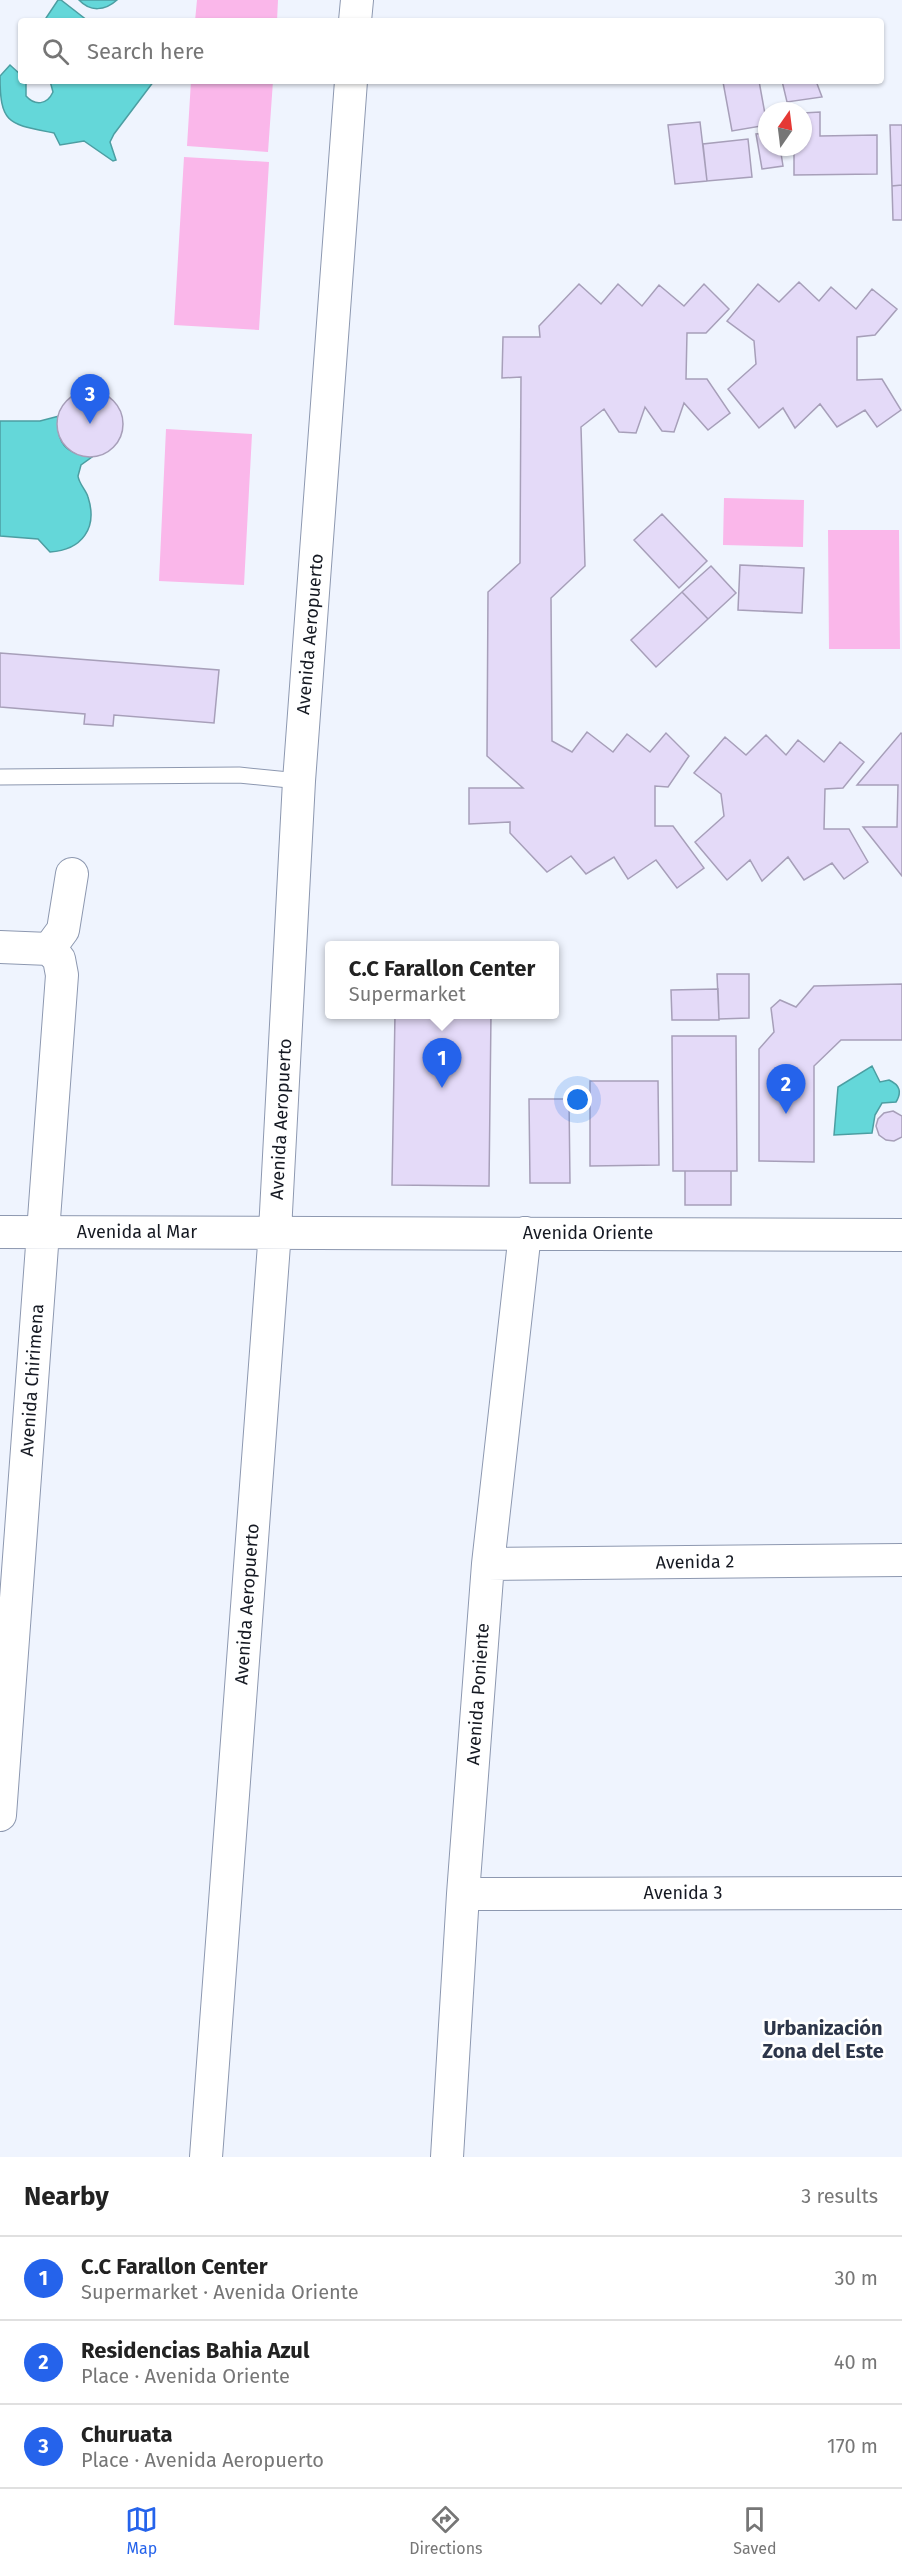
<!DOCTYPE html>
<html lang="en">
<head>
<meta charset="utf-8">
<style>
  :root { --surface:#fff; --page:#f2f2f2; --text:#222; --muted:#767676; --line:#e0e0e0; --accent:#2563eb }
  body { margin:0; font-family:"Fira Sans",sans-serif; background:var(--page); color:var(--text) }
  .compass { position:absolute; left:758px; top:102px; width:54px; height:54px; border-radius:50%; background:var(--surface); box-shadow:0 2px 4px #0004; rotate:14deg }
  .you { position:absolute; left:578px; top:1100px; width:21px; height:21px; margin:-15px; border:4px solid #fff; border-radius:50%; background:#1a73e8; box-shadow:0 0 0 9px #1a73e833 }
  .badge { display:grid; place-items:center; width:39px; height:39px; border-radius:50%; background:var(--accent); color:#fff; font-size:20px; font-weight:700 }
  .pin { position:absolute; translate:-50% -50px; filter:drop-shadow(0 2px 3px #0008) }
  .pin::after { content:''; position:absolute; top:32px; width:21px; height:18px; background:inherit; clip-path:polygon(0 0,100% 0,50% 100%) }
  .popup { position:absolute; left:325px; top:941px; width:234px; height:78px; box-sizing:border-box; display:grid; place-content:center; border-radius:6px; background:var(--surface); filter:drop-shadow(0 2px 4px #0005); font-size:20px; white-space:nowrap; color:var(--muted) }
  .popup b { font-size:22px; color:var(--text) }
  .popup::after { content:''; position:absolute; left:50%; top:100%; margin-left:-12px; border:12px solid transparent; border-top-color:var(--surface) }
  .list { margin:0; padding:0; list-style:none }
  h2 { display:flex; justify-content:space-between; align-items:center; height:78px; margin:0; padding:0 24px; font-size:26px }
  h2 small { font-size:20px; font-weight:400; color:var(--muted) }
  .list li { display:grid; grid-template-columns:39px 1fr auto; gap:18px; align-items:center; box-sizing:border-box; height:84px; padding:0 24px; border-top:2px solid var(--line) }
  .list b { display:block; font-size:22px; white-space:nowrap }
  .list p { margin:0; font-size:20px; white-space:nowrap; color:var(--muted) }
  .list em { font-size:20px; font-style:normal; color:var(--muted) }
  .icon { flex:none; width:33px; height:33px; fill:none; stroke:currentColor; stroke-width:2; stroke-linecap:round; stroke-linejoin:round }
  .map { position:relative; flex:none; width:902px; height:2157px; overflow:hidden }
  .search { position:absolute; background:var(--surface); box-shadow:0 2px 4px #0004; left:18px; right:18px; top:18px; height:66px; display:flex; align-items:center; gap:15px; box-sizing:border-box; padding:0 21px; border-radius:6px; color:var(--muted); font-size:22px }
  .sheet { height:330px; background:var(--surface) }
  nav { display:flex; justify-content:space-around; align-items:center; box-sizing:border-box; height:84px; border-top:2px solid var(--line); background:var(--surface); font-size:16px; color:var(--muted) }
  nav a { display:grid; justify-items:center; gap:3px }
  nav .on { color:var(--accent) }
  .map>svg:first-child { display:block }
</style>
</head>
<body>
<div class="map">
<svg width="902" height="2157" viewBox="0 0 902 2157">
  <rect width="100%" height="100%" fill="#eff4fe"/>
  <!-- green -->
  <path fill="#fab7ea" d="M197 0H278L277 21H195Z
    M191 81H273L268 152 187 146Z
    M184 157 269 162 259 330 174 325Z
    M166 429 252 434 244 585 159 581Z
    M724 498 804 500 803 547 723 545Z
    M828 530H899L900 649H829Z"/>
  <!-- water -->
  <path fill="#64d7d9" stroke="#4c9ea2" stroke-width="1.5" d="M58 0H61L88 21H44Z
    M79 0H117C105 11 90 12 79 0Z
    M10 65 21 75V81H26V96C35 106 47 105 53 92L50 81H154L114 134 110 142 116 160 113 161 84 141 60 145 54 133C9 124 0 125 0 76Z
    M59 416C55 443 66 454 92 457L81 465 78 476C79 484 86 490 88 497 98 528 82 550 50 552L38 539 0 536V421H40Z
    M872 1066 880 1082 889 1080C900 1085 902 1092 896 1102L882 1103 875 1115 872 1133 834 1135 838 1087Z"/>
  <!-- building -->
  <path fill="#e4daf8" stroke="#a79fb9" stroke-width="1.5" d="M759 81 767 125 732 131 723 82Z
    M782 81H816L822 97 787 102Z
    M820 112V136L877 135V174L794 175V147H803V113Z
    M700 122 707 181 675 184 668 125Z
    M890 125H902V185L892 186Z
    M767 133V147H780L783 166 762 169 756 134Z
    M748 139 752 177 707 181 703 144Z
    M902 185V220H893L892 186Z
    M799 282 819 301 831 287 856 309 872 289 897 309 875 335 857 337V380L882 379 901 410 877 427 865 410 837 427 820 404 795 428 783 408 759 428 728 389 756 364 754 341 727 321 758 284 779 302Z
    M579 284 601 304 618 284 642 306 659 285 684 306 704 284 729 309 706 333H687L686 379H707L730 413 708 430 684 403 674 432 662 431 645 407 636 433 619 432 604 409 581 427 585 566 551 598 552 741 572 752 587 732 613 752 627 734 650 752 666 733 689 756 668 787 655 786V826H673L704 868 677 888 656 860 628 879 614 857 586 874 571 856 547 872 510 833V822L469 824V788H523L487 756 488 592 520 563 521 377 502 378 503 337H540L539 326Z
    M57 424a33 33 0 1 1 66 0a33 33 0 1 1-66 0Z
    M662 514 707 561 679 588 634 540Z
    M740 565 804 568 802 613 738 610Z
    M711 566 736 593 708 619 682 592Z
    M682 592 708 619 656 667 631 640Z
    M0 653 219 670 214 723 114 715 113 726 84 724 85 714 0 707Z
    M901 733 902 734V876L863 827H897L898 785H857Z
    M766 735 786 755 798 740 824 762 840 742 864 762 843 788 825 789 824 829H849L868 862 844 879 832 863 804 880 788 857 762 881 750 860 727 880 695 842 724 816 721 794 694 773 725 737 746 755Z
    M717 974H749V1018L719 1019Z
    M902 984V1040H841L814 1066V1162L759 1161V1049L774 1032 771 1008 780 1000 796 1007 814 986Z
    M718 989 719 1020H672L671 990Z
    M395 1014H491L489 1186 392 1185Z
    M672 1036H736L737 1171H673Z
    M590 1081H658L659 1165 590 1166Z
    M529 1099H569L570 1183H530Z
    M893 1111 902 1116V1137L894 1141 886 1140 879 1135 876 1126 878 1119 884 1113Z
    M685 1171H731V1205H685Z"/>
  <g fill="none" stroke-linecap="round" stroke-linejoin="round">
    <!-- lane casing -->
    <g stroke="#8d98b0" stroke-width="17">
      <path id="lane" d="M0 777 239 775 299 781"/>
    </g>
    <!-- street casing -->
    <g stroke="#8d98b0" stroke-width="34">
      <path id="street" d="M355 21 357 0
        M0 947 49 949
        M49 949 63 930 72 874
        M0 1232 902 1235
        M488 1564 902 1560
        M0 1815 62 975 59 959 49 949
        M463 1894 902 1893
        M206 2157 275 1231 299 781 351 81
        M447 2157 463 1894 488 1564 525 1233"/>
    </g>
    <!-- lane -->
    <use href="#lane" stroke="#fff" stroke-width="15"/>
    <!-- street -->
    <use href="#street" stroke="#fff" stroke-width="32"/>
  </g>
  <g text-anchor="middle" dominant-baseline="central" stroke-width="5" stroke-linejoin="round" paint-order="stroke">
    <!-- street labels -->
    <g font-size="18" fill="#151922" stroke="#fff">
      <text transform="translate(310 634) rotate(-85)">Avenida Aeropuerto</text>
      <text transform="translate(281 1119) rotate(-87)">Avenida Aeropuerto</text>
      <text x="137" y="1232">Avenida al Mar</text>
      <text x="588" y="1233">Avenida Oriente</text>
      <text transform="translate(32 1380) rotate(-86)">Avenida Chirimena</text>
      <text transform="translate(695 1562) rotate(-1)">Avenida 2</text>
      <text transform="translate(247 1604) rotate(-86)">Avenida Aeropuerto</text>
      <text transform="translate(478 1694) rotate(-86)">Avenida Poniente</text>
      <text x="683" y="1893">Avenida 3</text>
    </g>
    <!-- neighbourhood labels -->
    <g font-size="20" font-weight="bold" fill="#2d364a" stroke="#fff">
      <text x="823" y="2028">Urbanización<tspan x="823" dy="23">Zona del Este</tspan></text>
    </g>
  </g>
</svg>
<svg class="compass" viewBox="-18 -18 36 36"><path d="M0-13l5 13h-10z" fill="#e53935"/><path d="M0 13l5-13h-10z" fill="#767676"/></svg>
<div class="you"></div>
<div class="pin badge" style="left:442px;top:1088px">1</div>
<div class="popup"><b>C.C Farallon Center</b>Supermarket</div>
<div class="pin badge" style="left:786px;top:1114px">2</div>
<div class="pin badge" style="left:90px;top:424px">3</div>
<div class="search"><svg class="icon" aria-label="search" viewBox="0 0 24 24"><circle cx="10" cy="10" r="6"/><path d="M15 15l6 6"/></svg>Search here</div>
</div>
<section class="sheet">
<h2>Nearby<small>3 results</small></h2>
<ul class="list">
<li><span class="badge">1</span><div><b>C.C Farallon Center</b><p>Supermarket · Avenida Oriente</p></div><em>30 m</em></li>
<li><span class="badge">2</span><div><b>Residencias Bahia Azul</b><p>Place · Avenida Oriente</p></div><em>40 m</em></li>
<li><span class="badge">3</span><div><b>Churuata</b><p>Place · Avenida Aeropuerto</p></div><em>170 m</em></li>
</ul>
</section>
<nav>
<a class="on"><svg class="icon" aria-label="map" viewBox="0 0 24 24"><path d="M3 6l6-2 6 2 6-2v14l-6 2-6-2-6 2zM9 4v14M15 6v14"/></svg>Map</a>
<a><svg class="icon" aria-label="directions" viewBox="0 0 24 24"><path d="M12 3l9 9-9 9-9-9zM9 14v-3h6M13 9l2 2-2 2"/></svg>Directions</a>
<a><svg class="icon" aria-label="saved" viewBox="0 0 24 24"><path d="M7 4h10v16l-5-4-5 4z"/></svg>Saved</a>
</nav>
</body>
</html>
